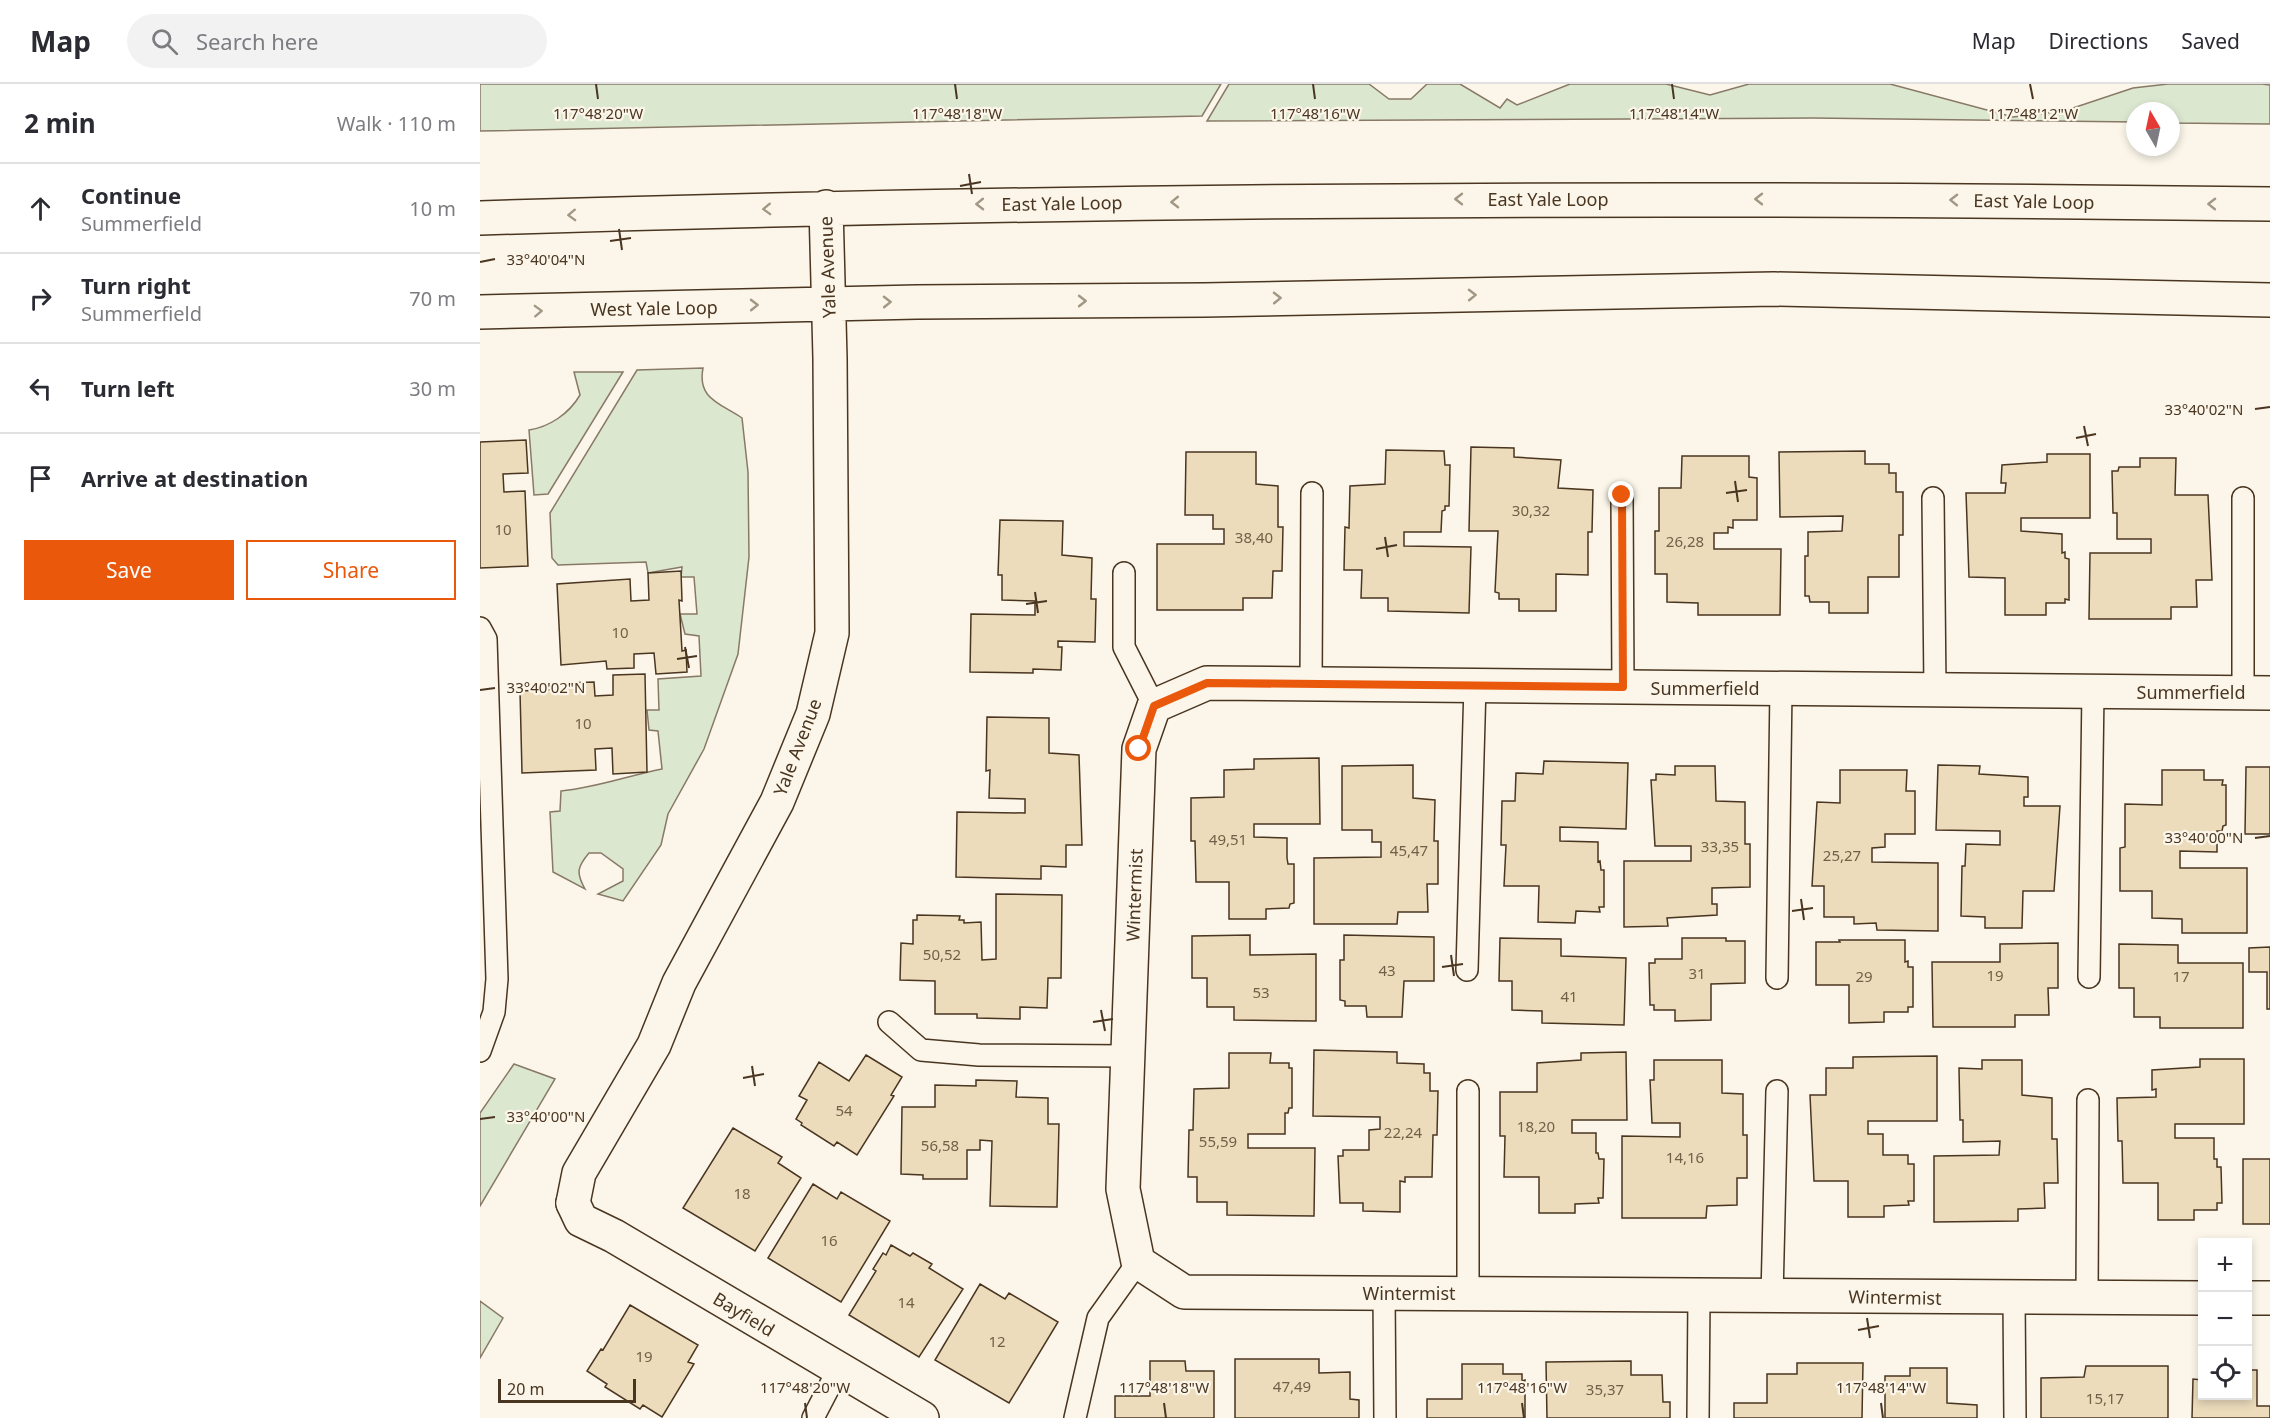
<!DOCTYPE html>
<html lang="en">
<head>
<meta charset="utf-8">
<style>
  :root { --surface:#fff; --page:#f2f2f3; --text:#2b2b33; --muted:#7c7c81; --line:#e1e1e2; --accent:#ea580c }
  body { margin:0; font-family:"Noto Sans",sans-serif; background:var(--page); color:var(--text) }
  .controls { position:absolute; right:18px; bottom:18px; display:grid; overflow:hidden; border-radius:0px; box-shadow:0 3px 9px #0003 }
  .controls button { width:54px; height:54px; display:grid; place-items:center; padding:0; border:0; border-bottom:2px solid var(--line); background:var(--surface); color:var(--text); font:30px sans-serif }
  .compass { position:absolute; left:1646px; top:18px; width:54px; height:54px; border-radius:50%; background:var(--surface); box-shadow:0 3px 9px #0003; rotate:351deg }
  .scale { position:absolute; left:18px; bottom:15px; width:138px; box-sizing:border-box; padding-left:6px; border:3px solid #4a3520; border-top:0; font-size:16px; line-height:21px; white-space:nowrap; color:#4a3520; -webkit-text-stroke:4px #fbf6e9; paint-order:stroke }
  .stop { position:absolute; width:18px; height:18px; margin:-14px; border:4px solid #ea580c; border-radius:50%; background:#fff }
  .stop.end { background:#ea580c; border-color:#fff; box-shadow:0 2px 6px #0008 }
  .list { margin:0; padding:0; list-style:none }
  h2 { display:flex; justify-content:space-between; align-items:center; height:78px; margin:0; padding:0 24px; font-size:26px }
  h2 small { font-size:20px; font-weight:400; color:var(--muted) }
  .list li { display:grid; grid-template-columns:39px 1fr auto; gap:18px; align-items:center; box-sizing:border-box; height:90px; padding:0 24px; border-top:2px solid var(--line) }
  .list b { display:block; font-size:22px; white-space:nowrap }
  .list p { margin:0; font-size:20px; white-space:nowrap; color:var(--muted) }
  .list em { font-size:20px; font-style:normal; color:var(--muted) }
  .actions { display:flex; gap:12px; padding:18px 24px }
  .actions a { flex:1; padding:14px 0; border:2px solid var(--accent); border-radius:0px; text-align:center; font-size:21px; color:var(--accent) }
  .actions .main { background:var(--accent); color:#fff }
  .icon { flex:none; width:33px; height:33px; fill:none; stroke:currentColor; stroke-width:2; stroke-linecap:round; stroke-linejoin:round }
  .map { position:relative; flex:none; width:1790px; height:1334px; overflow:hidden }
  header { display:flex; align-items:center; gap:36px; box-sizing:border-box; height:84px; padding:0 30px; background:var(--surface); border-bottom:2px solid var(--line) }
  header strong { font-size:28px }
  nav { display:flex; gap:33px; margin-inline-start:auto; font-size:21px }
  .search { width:420px; height:54px; background:var(--page); display:flex; align-items:center; gap:15px; box-sizing:border-box; padding:0 21px; border-radius:33px; color:var(--muted); font-size:22px }
  main { display:flex }
  aside { flex:1; background:var(--surface) }
  .map>svg:first-child { display:block }
</style>
</head>
<body>
<header>
<strong>Map</strong>
<div class="search"><svg class="icon" aria-label="search" viewBox="0 0 24 24"><circle cx="10" cy="10" r="6"/><path d="M15 15l6 6"/></svg>Search here</div>
<nav><a>Map</a><a>Directions</a><a>Saved</a></nav>
</header>
<main>
<aside>
<h2>2 min<small>Walk · 110 m</small></h2>
<ul class="list">
<li><svg class="icon" aria-label="ahead" viewBox="0 0 24 24"><path d="M12 20V5M6 11l6-6 6 6"/></svg><div><b>Continue</b><p>Summerfield</p></div><em>10 m</em></li>
<li><svg class="icon" aria-label="right" viewBox="0 0 24 24"><path d="M7 20v-9h11M14 6l5 5-5 5"/></svg><div><b>Turn right</b><p>Summerfield</p></div><em>70 m</em></li>
<li><svg class="icon" aria-label="left" viewBox="0 0 24 24"><path d="M17 20v-9H6M10 6l-5 5 5 5"/></svg><div><b>Turn left</b></div><em>30 m</em></li>
<li><svg class="icon" aria-label="arrive" viewBox="0 0 24 24"><path d="M6 21V4h12l-3 4 3 4H6"/></svg><div><b>Arrive at destination</b></div></li>
</ul>
<div class="actions"><a class="main">Save</a><a>Share</a></div>
</aside>
<div class="map">
<svg width="1790" height="1334" viewBox="0 0 1790 1334">
  <rect width="100%" height="100%" fill="#fbf6e9"/>
  <!-- green -->
  <path fill="#dce7d0" stroke="#887966" stroke-width="1.5" d="M0 0H741L722 32 0 47Z
    M749 0H889L909 15H931L947 0H980L1020 24 1027 15 1037 21 1090 0H1186L1230 11 1269 0H1410L1533 33 1584 27 1653 4 1688 0H1782L1790 1V40L1691 39V27H1655V38L1333 34 727 37Z
    M223 284C217 315 240 319 262 334L268 388 269 473 258 570 224 665 188 730 181 761 143 817 118 810 143 797V785L121 769H109C97 783 96 789 105 805L73 788 70 728 80 727 81 707C115 704 147 692 182 685L178 647 169 646 167 626H179L178 595 221 592 219 552 205 550 200 530H217L214 493H201L202 483 168 489 166 478 78 481 72 474 70 429 157 286Z
    M94 288H143L68 410 54 411 49 346C69 343 89 330 100 311Z
    M34 980 75 995 0 1122V1029Z
    M0 1217 23 1234 0 1274Z"/>
  <!-- building -->
  <path fill="#ecdcbc" stroke="#4a3520" stroke-width="1.5" d="M46 356 48 389 23 390 24 408 45 407 48 482 0 484V358Z
    M991 363 1034 364V373L1081 376 1078 404 1113 406 1112 448H1108V491L1076 490V527H1039V515H1019V509L1015 508 1018 447H989Z
    M906 366 964 367 965 381H970L969 422H965V426L962 427 961 448H924V462L991 463 989 529 908 527V514H881L882 486H864L865 443 869 444 870 402 905 400Z
    M1385 367V380H1409V389H1416V408H1423V451H1419V493H1388V529H1349V518H1330L1329 512H1325V472H1328V448L1362 447 1363 432 1300 433 1299 368Z
    M706 368H776V400L798 402V443H803L802 487H793L792 514H763V526H677V460H744V445H733V431H705Z
    M1567 370H1610V434H1541V447L1582 450V469L1585 468V474L1589 475V516L1585 515V519H1566V531H1525V494L1489 493 1486 409H1525L1526 399H1521L1522 381 1567 378Z
    M1202 372H1269V393L1277 394V436H1253V444L1248 443V449H1234V465H1301L1300 531H1218V519L1187 518V490H1175V447H1179V404H1201Z
    M1660 374H1696L1695 411H1728L1732 496H1716L1717 523H1691V535H1609L1610 469H1671V455H1637V429H1633L1632 387H1638L1639 383H1660Z
    M520 436 583 437 582 471 612 474 611 515H616L615 558 578 557V563H582L581 586 553 585V589L490 588 491 530 555 531V517L522 516V491H518Z
    M201 487 202 517 199 516 202 567 206 566 207 588 176 590 174 569 154 570V584L127 585 126 577 81 581 77 500 150 495 151 517 169 516 168 489Z
    M165 590 167 688 133 690 132 664 115 665 116 686 42 689 40 607 85 605V599L114 598 115 612 133 611V591Z
    M507 633 569 634V669L599 671 602 761H586V783L561 782V795L476 793 477 728 545 729V715L509 714 510 686 506 687Z
    M839 674 840 740H774V753L807 754V774L808 780H814V819L810 820 809 824 786 825V835H749V798H716L715 757H711V714L744 713V686L774 685V675Z
    M1064 677 1148 679 1146 745 1080 743V757L1118 758V778L1120 777 1121 786H1124V823H1119L1120 828 1096 827 1095 839 1058 838 1059 802H1024L1026 761H1021L1022 717H1035L1036 689 1063 690Z
    M933 681V714L955 716 954 757H958V800H947L948 828H918L917 840H834V774L901 773V758H892V746H862V682Z
    M1458 681 1500 682 1499 690 1548 693V713H1544V722H1580L1574 807H1543L1542 844H1505V833L1481 832 1482 782H1485L1486 760 1520 761V747L1456 746Z
    M1195 682H1235L1236 717 1265 718V760H1270V803L1232 804V820H1237V831L1187 834 1188 842 1144 843V777H1211V762H1175L1171 696H1176V690L1195 691Z
    M1766 683H1790V750H1765Z
    M1360 686H1427L1426 707H1435V750H1405V763L1392 764V778L1458 779V847L1397 846 1396 839 1374 840V833H1344V802H1332L1337 718 1360 719Z
    M1682 686H1724V696H1743L1742 701H1746V741L1743 742 1742 747H1737V768L1700 767V784H1767V849H1702V835L1672 834V807H1640V764L1645 763V720L1682 721Z
    M516 810 582 811 581 894H568L567 924 540 923V935L497 934V930H455V897L420 896 421 859 433 860V836H437V831L480 832 479 836H484V839L501 838 502 876 516 875Z
    M770 851V871L836 870V937L754 936V923H727V894H712V852Z
    M864 851 954 853V897H924L922 933H887L886 922H865V917L860 916V876H864Z
    M1020 854 1081 855V872L1146 874 1144 941 1062 939V927L1032 926V897H1019Z
    M1202 854H1246V857H1265V899L1231 900V936L1195 937V926H1174V921H1170L1169 879H1175V875H1202Z
    M1359 856H1425V878L1428 877V883H1433V923H1428V928H1404V938L1369 939V901H1336V858H1360Z
    M1578 859V904H1568L1569 931H1535V943H1453L1452 878H1520V860Z
    M1639 860 1698 861V879H1763V944H1680V933H1654V904H1639Z
    M1790 863V925H1787V888H1769V864Z
    M834 966 917 968V979L944 980V989H950V1007H958L957 1051H953L952 1093H925V1098L920 1097V1128L883 1127V1119H860L858 1072H863V1066H889V1046L900 1045V1033L833 1032Z
    M1146 968 1147 1036H1092V1049H1116V1069H1118L1119 1075H1124L1123 1114H1118L1119 1119 1095 1120V1129H1059V1093H1024L1025 1052H1020V1008H1057V979L1101 976V969Z
    M749 969H791L790 979H809V984H812V1024H809L808 1029H805V1050H768V1064H835L834 1132 747 1131V1118H717V1093H708L709 1046H713L714 1005 749 1004Z
    M386 971 422 993 411 1011 414 1012 377 1071 357 1058 354 1062 321 1041 322 1039 316 1035 327 1016 319 1012 339 978 369 997Z
    M1457 972V1037H1388V1050H1403V1071H1428V1080H1434V1117H1428L1429 1121 1404 1122V1133H1368V1097H1334L1330 1011H1346V984H1373V973Z
    M1720 975H1764V1040H1695V1054H1734V1075H1737V1083H1741L1742 1119H1737V1126H1714V1136H1678V1099H1643L1642 1057H1638L1637 1014 1676 1013V1005L1672 1006V986L1720 983Z
    M1174 976H1242V1009L1263 1010V1051H1267V1094H1257V1121L1227 1122 1226 1134H1142V1052L1200 1053V1039H1172L1170 996H1174Z
    M1502 976H1542V1011L1572 1014V1055H1577L1578 1099H1564L1565 1124 1538 1125V1137L1454 1138V1072L1519 1071 1520 1057 1483 1058V1036H1480L1479 984 1502 985Z
    M496 996 537 997 536 1013 568 1014V1040H579L577 1123 510 1122 512 1057 500 1056V1066H487V1095H443V1091L421 1090 422 1023H455V1001L496 1002Z
    M253 1044 302 1073 298 1079 321 1094 275 1167 203 1124Z
    M1763 1075H1790V1140H1763Z
    M333 1100 357 1115 361 1108 410 1137 361 1218 288 1174Z
    M411 1161 430 1172 433 1169 452 1180 449 1184 483 1205 439 1273 369 1231 396 1187 393 1185 403 1169 406 1171Z
    M500 1200 525 1215 529 1209 578 1238 529 1319 455 1276Z
    M150 1221 218 1261 208 1278 214 1280 182 1333 163 1321 160 1325 125 1303 127 1300 107 1287 121 1265 123 1266Z
    M755 1275H839V1289L870 1288V1315L879 1316V1334H755Z
    M670 1277H705L706 1287H734V1334H635V1312H670Z
    M1151 1277V1291H1182L1183 1318H1190V1334H1067L1066 1278Z
    M1317 1279H1383L1382 1334H1254V1319H1287V1290H1317Z
    M982 1280H1023V1290H1042V1297L1045 1296V1334H947V1315H982Z
    M1606 1282H1688V1334H1561V1294L1604 1293Z
    M1430 1284H1467V1319L1497 1321V1334H1405V1292H1430Z
    M1768 1286H1777V1322H1790V1334H1712L1713 1295 1722 1296V1312H1768Z"/>
  <g fill="none" stroke-linecap="round" stroke-linejoin="round">
    <!-- lane casing -->
    <g stroke="#4a3520" stroke-width="24">
      <path id="lane" d="M1142 411 1143 603
        M1453 414 1455 605
        M644 489V563L674 622
        M0 544 6 555 17 895 14 928 0 967
        M831 600 832 409
        M1763 608V414
        M987 886 995 601
        M1609 893 1613 607
        M1297 894 1301 604
        M409 938 441 966 499 971 648 972
        M904 1209 905 1334
        M988 1210V1007
        M1292 1212 1297 1007
        M1534 1214 1535 1334
        M1607 1214 1608 1016
        M333 1334 358 1286
        M595 1334 618 1234 658 1178
        M1218 1334 1219 1211"/>
    </g>
    <!-- street casing -->
    <g stroke="#4a3520" stroke-width="36">
      <path id="street" d="M93 1119 101 1136 134 1152 442 1334
        M1722 1214 704 1208 658 1178 643 1105 659 665 674 622 727 599 1790 609
        M1768 1214H1790"/>
    </g>
    <!-- secondary casing -->
    <g stroke="#4a3520" stroke-width="36">
      <path id="secondary" d="M0 134C597 115 1193 112 1790 120
        M0 228 437 218 724 216 1294 205 1790 216
        M93 1119 99 1089 174 961 199 899 297 718 333 630 352 549 350 274 346 123"/>
    </g>
    <!-- lane -->
    <use href="#lane" stroke="#fbf6e9" stroke-width="21"/>
    <!-- street -->
    <use href="#street" stroke="#fbf6e9" stroke-width="33"/>
    <!-- secondary -->
    <use href="#secondary" stroke="#fbf6e9" stroke-width="33"/>
  </g>
  <!-- one-way arrows -->
  <defs><path id="oneway-chevron" d="M-2-3.5L2.5 0L-2 3.5" fill="none" stroke-width="1.6" stroke-linecap="round" stroke-linejoin="round" transform="scale(1.5)"/></defs>
  <g stroke="#a29684">
    <use href="#oneway-chevron" transform="translate(979 115) rotate(180)"/>
    <use href="#oneway-chevron" transform="translate(1279 115) rotate(180)"/>
    <use href="#oneway-chevron" transform="translate(1474 116) rotate(-179)"/>
    <use href="#oneway-chevron" transform="translate(695 118) rotate(179)"/>
    <use href="#oneway-chevron" transform="translate(500 120) rotate(179)"/>
    <use href="#oneway-chevron" transform="translate(1732 120) rotate(-179)"/>
    <use href="#oneway-chevron" transform="translate(287 125) rotate(178)"/>
    <use href="#oneway-chevron" transform="translate(92 131) rotate(178)"/>
    <use href="#oneway-chevron" transform="translate(992 211) rotate(-1)"/>
    <use href="#oneway-chevron" transform="translate(797 214) rotate(-1)"/>
    <use href="#oneway-chevron" transform="translate(602 217)"/>
    <use href="#oneway-chevron" transform="translate(407 218) rotate(-1)"/>
    <use href="#oneway-chevron" transform="translate(274 221) rotate(-1)"/>
    <use href="#oneway-chevron" transform="translate(58 227) rotate(-2)"/>
  </g>
  <g fill="none" stroke-linecap="round" stroke-linejoin="round">
    <!-- route -->
    <path stroke="#ea580c" stroke-width="8" d="M659 665 674 622 727 599 1143 603 1142 411"/>
  </g>
  <!-- ticks -->
  <path fill="none" stroke="#4a3520" stroke-width="2" d="M116 0 118 15M475 0 477 15M833 0 835 15M1192 0 1194 15M1550 0 1553 15M489 90 492 110M480 102 501 98M139 145 142 166M130 157 151 154M0 178 15 175M1775 325 1790 323M1604 342 1608 362M1596 354 1616 350M1255 397 1258 418M1246 409 1267 406M905 453 908 473M896 465 917 461M555 508 558 529M546 520 567 517M205 563 209 584M197 575 217 572M0 606 15 604M1775 754 1790 752M1321 815 1324 836M1312 827 1333 824M971 871 974 892M962 883 983 880M621 926 625 947M613 938 633 935M272 982 275 1002M263 994 284 990M0 1035 15 1033M1387 1234 1390 1254M1378 1246 1399 1242M325 1319 327 1334M684 1319 686 1334M1042 1319 1044 1334M1401 1319 1403 1334"/>
  <g text-anchor="middle" dominant-baseline="central" stroke-width="4.5" stroke-linejoin="round" paint-order="stroke">
    <!-- number labels -->
    <g font-size="15" fill="#725f47">
      <text x="1051" y="426">30,32</text>
      <text x="23" y="445">10</text>
      <text x="774" y="453">38,40</text>
      <text x="1205" y="457">26,28</text>
      <text x="140" y="548">10</text>
      <text x="103" y="639">10</text>
      <text x="748" y="755">49,51</text>
      <text x="1240" y="762">33,35</text>
      <text x="929" y="766">45,47</text>
      <text x="1362" y="771">25,27</text>
      <text x="462" y="870">50,52</text>
      <text x="907" y="886">43</text>
      <text x="1217" y="889">31</text>
      <text x="1515" y="891">19</text>
      <text x="1384" y="892">29</text>
      <text x="1701" y="892">17</text>
      <text x="781" y="908">53</text>
      <text x="1089" y="912">41</text>
      <text x="364" y="1026">54</text>
      <text x="1056" y="1042">18,20</text>
      <text x="923" y="1048">22,24</text>
      <text x="738" y="1057">55,59</text>
      <text x="460" y="1061">56,58</text>
      <text x="1205" y="1073">14,16</text>
      <text x="262" y="1109">18</text>
      <text x="349" y="1156">16</text>
      <text x="426" y="1218">14</text>
      <text x="517" y="1257">12</text>
      <text x="164" y="1272">19</text>
      <text x="812" y="1302">47,49</text>
      <text x="1125" y="1305">35,37</text>
      <text x="1625" y="1314">15,17</text>
    </g>
    <!-- street labels -->
    <g font-size="18" fill="#4a3520" stroke="#fbf6e9">
      <text x="1068" y="115">East Yale Loop</text>
      <text transform="translate(1554 117) rotate(1)">East Yale Loop</text>
      <text transform="translate(582 119) rotate(-1)">East Yale Loop</text>
      <text transform="translate(347 183) rotate(-92)">Yale Avenue</text>
      <text transform="translate(174 224) rotate(-1)">West Yale Loop</text>
      <text x="1225" y="604">Summerfield</text>
      <text x="1711" y="608">Summerfield</text>
      <text transform="translate(317 663) rotate(-69)">Yale Avenue</text>
      <text transform="translate(654 811) rotate(-88)">Wintermist</text>
      <text x="929" y="1209">Wintermist</text>
      <text transform="translate(1415 1213) rotate(1)">Wintermist</text>
      <text transform="translate(264 1230) rotate(31)">Bayfield</text>
    </g>
  </g>
  <g font-size="15" text-anchor="middle" fill="#4a3520" stroke="#fbf6e9" stroke-width="4.5" stroke-linejoin="round" paint-order="stroke">
    <text x="118" y="35">117°48'20"W</text>
    <text x="477" y="35">117°48'18"W</text>
    <text x="835" y="35">117°48'16"W</text>
    <text x="1194" y="35">117°48'14"W</text>
    <text x="1553" y="35">117°48'12"W</text>
    <text x="66" y="181">33°40'04"N</text>
    <text x="1724" y="331">33°40'02"N</text>
    <text x="66" y="609">33°40'02"N</text>
    <text x="1724" y="759">33°40'00"N</text>
    <text x="66" y="1038">33°40'00"N</text>
    <text x="325" y="1309">117°48'20"W</text>
    <text x="684" y="1309">117°48'18"W</text>
    <text x="1042" y="1309">117°48'16"W</text>
    <text x="1401" y="1309">117°48'14"W</text>
  </g>
</svg>
<div class="controls">
<button>+</button>
<button>−</button>
<button><svg class="icon" aria-label="locate" viewBox="0 0 24 24"><circle cx="12" cy="12" r="6"/><path d="M12 2v4M12 18v4M2 12h4M18 12h4"/></svg></button>
</div>
<svg class="compass" viewBox="-18 -18 36 36"><path d="M0-13l5 13h-10z" fill="#e53935"/><path d="M0 13l5-13h-10z" fill="#7c7c81"/></svg>
<div class="scale">20 m</div>
<div class="stop" style="left:659px;top:665px"></div>
<div class="stop end" style="left:1142px;top:411px"></div>
</div>
</main>
</body>
</html>
